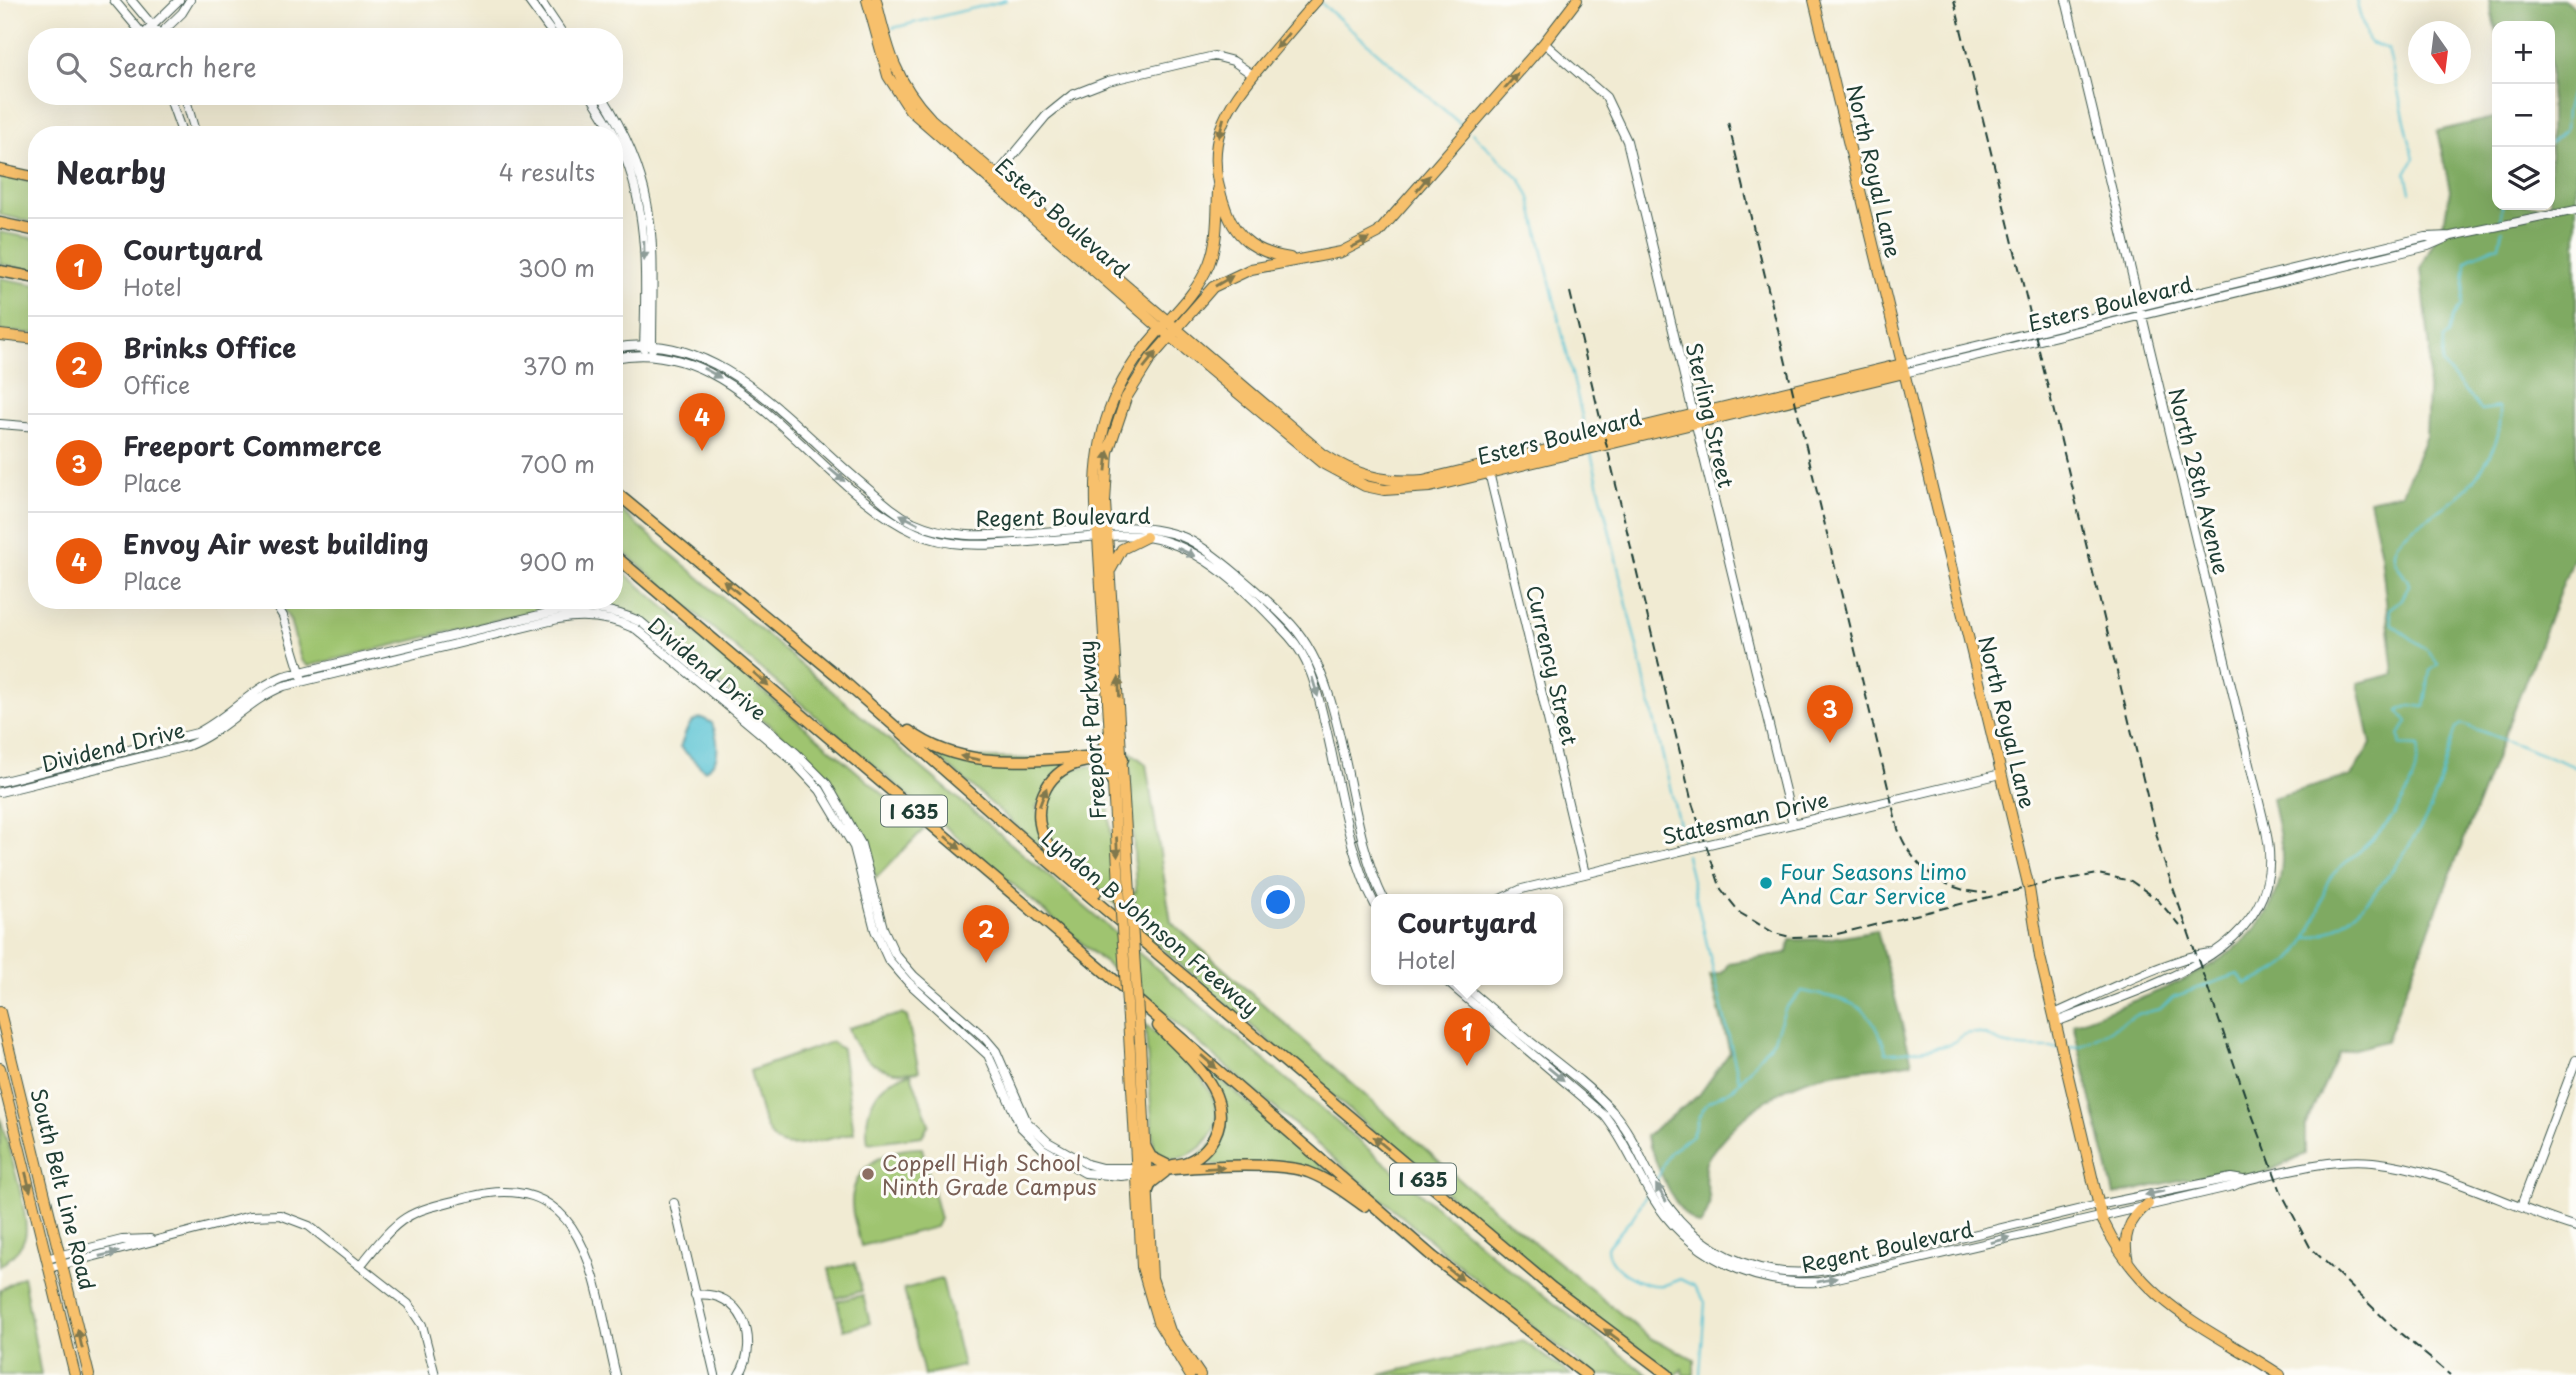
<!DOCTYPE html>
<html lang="en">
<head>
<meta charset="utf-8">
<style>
  :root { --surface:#fff; --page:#f2f2f3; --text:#2b2b33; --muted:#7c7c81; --line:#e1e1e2; --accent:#ea580c }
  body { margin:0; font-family:"Playpen Sans",sans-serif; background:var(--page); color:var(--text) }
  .controls { position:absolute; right:21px; top:21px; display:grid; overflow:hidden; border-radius:14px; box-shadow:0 7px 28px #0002 }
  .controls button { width:63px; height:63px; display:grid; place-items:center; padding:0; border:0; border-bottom:2px solid var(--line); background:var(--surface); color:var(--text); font:35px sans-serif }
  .compass { position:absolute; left:2408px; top:21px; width:63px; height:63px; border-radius:50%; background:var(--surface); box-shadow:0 7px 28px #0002; rotate:166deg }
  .you { position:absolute; left:1279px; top:903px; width:24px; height:24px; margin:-18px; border:5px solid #fff; border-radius:50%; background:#1a73e8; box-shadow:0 0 0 10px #1a73e833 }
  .badge { display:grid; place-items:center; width:46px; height:46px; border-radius:50%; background:var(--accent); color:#fff; font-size:23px; font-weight:700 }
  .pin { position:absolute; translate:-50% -58px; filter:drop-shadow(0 2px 4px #0008) }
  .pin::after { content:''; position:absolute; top:37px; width:24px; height:21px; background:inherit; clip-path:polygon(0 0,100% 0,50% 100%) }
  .popup { position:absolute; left:1371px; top:894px; width:192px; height:91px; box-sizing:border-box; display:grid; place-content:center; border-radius:14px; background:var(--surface); filter:drop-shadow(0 2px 5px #0005); font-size:23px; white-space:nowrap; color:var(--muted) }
  .popup b { font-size:26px; color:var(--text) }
  .popup::after { content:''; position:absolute; left:50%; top:100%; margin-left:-14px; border:14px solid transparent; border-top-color:var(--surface) }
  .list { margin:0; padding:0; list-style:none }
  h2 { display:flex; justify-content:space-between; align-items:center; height:91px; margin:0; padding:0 28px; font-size:30px }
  h2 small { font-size:23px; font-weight:400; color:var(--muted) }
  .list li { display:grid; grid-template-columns:46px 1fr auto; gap:21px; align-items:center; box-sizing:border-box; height:98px; padding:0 28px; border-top:2px solid var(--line) }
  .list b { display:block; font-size:26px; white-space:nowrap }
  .list p { margin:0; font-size:23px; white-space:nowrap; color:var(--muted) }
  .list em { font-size:23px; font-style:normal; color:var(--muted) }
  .icon { flex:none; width:38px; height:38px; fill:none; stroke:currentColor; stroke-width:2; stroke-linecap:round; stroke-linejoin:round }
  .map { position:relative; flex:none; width:2576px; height:1375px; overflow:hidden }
  .search { position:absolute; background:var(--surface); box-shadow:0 7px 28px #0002; left:28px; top:28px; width:595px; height:77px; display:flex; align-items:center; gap:18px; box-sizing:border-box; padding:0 24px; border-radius:28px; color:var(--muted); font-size:26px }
  .panel { position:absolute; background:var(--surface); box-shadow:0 7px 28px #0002; left:28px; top:126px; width:595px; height:483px; border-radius:28px }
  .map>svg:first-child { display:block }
</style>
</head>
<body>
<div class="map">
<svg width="2576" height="1375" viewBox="0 0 2576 1375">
  <rect width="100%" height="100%" fill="#fdfcf7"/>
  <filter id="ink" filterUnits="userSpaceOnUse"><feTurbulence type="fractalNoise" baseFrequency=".0143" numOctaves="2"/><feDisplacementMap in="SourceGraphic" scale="14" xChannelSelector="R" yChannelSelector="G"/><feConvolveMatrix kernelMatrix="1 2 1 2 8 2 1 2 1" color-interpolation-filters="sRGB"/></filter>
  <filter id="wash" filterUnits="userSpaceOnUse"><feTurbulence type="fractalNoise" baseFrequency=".00686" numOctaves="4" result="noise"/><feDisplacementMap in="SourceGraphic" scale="28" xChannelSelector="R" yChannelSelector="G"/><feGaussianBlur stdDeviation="1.57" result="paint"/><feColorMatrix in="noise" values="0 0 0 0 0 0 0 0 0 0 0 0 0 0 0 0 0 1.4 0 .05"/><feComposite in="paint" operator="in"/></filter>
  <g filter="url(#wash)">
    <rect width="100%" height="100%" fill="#f1ebd3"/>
    <!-- green -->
    <path fill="#9fc46f" stroke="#5f8052" stroke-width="2" d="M0 174 37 182V223L0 215Z
      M0 232 37 239V271L0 264Z
      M0 278 37 285V334L0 331Z
      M614 505 1509 1269 1648 1375H1594L1494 1295 614 544Z
      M614 564 924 829 876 878 865 842 847 806 828 780 806 756 647 622 630 612 605 605 550 607 308 666 301 660 290 620 278 600H614Z
      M920 741 950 757 1074 760 1036 807 1060 864Z
      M1129 751 1146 764 1171 922 1478 1196 1650 1338 1694 1359V1375H1683L1682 1369 1675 1375 1578 1305 1384 1140 1152 940 1051 841C1048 834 1044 826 1044 819 1042 791 1066 761 1096 767L1105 776 1117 893 1136 892Z
      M901 1014 907 1017 919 1071C884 1078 859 1061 848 1028Z
      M1145 1024C1173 1051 1247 1101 1203 1145 1192 1155 1180 1161 1164 1158L1154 1148Z
      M831 1042 842 1049 854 1133C768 1154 772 1158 750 1071Z
      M1200 1062 1343 1184 1319 1173 1191 1163 1215 1141C1220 1101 1227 1095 1198 1064Z
      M911 1074 929 1124 922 1136 868 1143C863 1110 875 1080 911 1074Z
      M0 1117C6 1140 31 1218 25 1237 21 1249 10 1259 0 1266Z
      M922 1148 940 1219 936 1227 861 1246C857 1229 849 1209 853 1192 859 1161 895 1147 922 1148Z
      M855 1263 862 1291 836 1298 829 1269Z
      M23 1276 41 1375H0V1290Z
      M942 1279 963 1366 924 1375 904 1289Z
      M863 1295 870 1323 844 1330 837 1301Z
      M1523 1341 1571 1375H1379Z"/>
    <!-- forest -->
    <path fill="#7faa62" stroke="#4f744b" stroke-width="2" d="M2489 0H2562L2576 8V550L2386 1041 2339 1053 2305 1126V1154L2255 1178 2184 1179 2114 1195 2073 1024C2151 992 2282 961 2282 857 2282 838 2275 817 2272 798L2351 776 2371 744 2358 683 2394 674 2381 555 2369 500 2402 493 2426 436 2430 350 2421 268 2445 218 2450 190 2437 131 2497 117V205H2550V26H2497V37Z
      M1877 930 1912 1062C1878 1070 1839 1068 1806 1080 1770 1093 1732 1123 1710 1155 1693 1180 1724 1193 1700 1225 1675 1217 1655 1160 1646 1136L1699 1095 1730 1052 1710 976 1722 973 1729 963 1787 953 1790 940 1826 939Z"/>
    <!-- water -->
    <path fill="#58c2d3" stroke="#3c8084" stroke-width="2" d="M702 718 712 723C718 738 723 762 704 770L680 747C686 735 686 720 702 718Z"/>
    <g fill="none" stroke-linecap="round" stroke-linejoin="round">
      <!-- stream -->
      <path stroke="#58c2d3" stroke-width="2" d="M2356 0 2367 39 2370 43 2388 49 2414 159 2406 173 2410 192
        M1321 3 1465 128
        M893 28 1007 0
        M1472 133 1521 180 1530 198 1587 437
        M2550 143 2565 130 2566 111 2576 74
        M2501 221 2502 205
        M1591 453 1684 846
        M1686 855 1739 1080
        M2309 938C2355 931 2402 860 2424 821 2439 794 2446 758 2456 728L2462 724 2576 767
        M2067 1048 2081 1046 2138 1014 2160 1009 2173 997 2238 974 2246 984C2293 968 2303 952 2320 908 2323 899 2324 885 2330 878 2338 867 2352 858 2362 849 2392 823 2418 787 2419 746L2401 745 2399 735 2407 722 2398 711 2411 705 2424 707 2430 671 2438 664 2427 650 2392 624 2389 609 2402 599 2409 585C2407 573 2392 566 2394 552 2397 531 2443 511 2458 497 2479 477 2507 437 2499 407L2481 410 2442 364 2443 339 2449 334 2453 317 2462 305 2466 262 2471 257 2499 245 2502 230
        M1656 1181 1670 1152 1692 1135 1699 1116 1708 1102 1734 1088 1774 1039 1786 1007 1802 991C1849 1001 1873 1001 1886 1053 1893 1054 1943 1047 1950 1044 1959 1040 1961 1033 1973 1033 1985 1033 1993 1039 2004 1044 2018 1049 2042 1048 2058 1048
        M1647 1194 1633 1217 1607 1247C1607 1269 1643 1288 1664 1285 1669 1284 1675 1281 1680 1279L1694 1286 1705 1302 1700 1375"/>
    </g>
  </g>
  <g filter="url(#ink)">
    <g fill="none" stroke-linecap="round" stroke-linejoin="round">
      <!-- minor casing -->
      <g stroke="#3e574c" stroke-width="10">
        <path id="minor" d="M114 0 145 37
          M131 0 156 30
          M528 0 555 37
          M540 0 565 37
          M144 34 179 0
          M157 37 182 13 190 0
          M1544 43 1606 97 1627 141 1793 824
          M169 96 183 135
          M185 96 196 135
          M591 96C603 116 617 135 625 157 649 217 646 284 644 348
          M602 96C662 191 652 243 652 349
          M995 177 1046 116 1072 95 1108 81 1214 56 1233 61 1253 75
          M614 348C719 327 794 429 866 487 881 500 895 513 913 522 948 538 981 536 1018 534 1070 531 1133 518 1183 537 1209 547 1270 602 1291 624 1350 688 1343 819 1384 900
          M614 358C739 332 815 488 916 533 948 547 981 546 1015 543 1052 541 1113 532 1147 537 1203 545 1253 597 1289 636 1312 661 1318 696 1326 728 1340 786 1348 854 1376 907
          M1902 364 2425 237 2451 236
          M1904 373 2428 246 2451 236 2576 210
          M0 424 37 427
          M1488 468 1585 874
          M273 600 283 616 301 675
          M0 782 197 733C229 717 251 689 284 676L556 611C587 606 613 609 641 622L796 753 827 784 861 844 883 928 895 954 914 976 984 1037 996 1051 1027 1122 1048 1142 1087 1164 1102 1168H1141
          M0 792 187 746C224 732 248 700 284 686L558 619C586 614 610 617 636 629L791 759 820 790 854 847 875 930 888 959 908 982 988 1055 1021 1127 1043 1149 1085 1173 1121 1176 1140 1174
          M1498 900 1522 889 2001 774
          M1445 980 1605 1116C1625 1141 1635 1168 1651 1195 1687 1255 1751 1286 1820 1282L2233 1186 2246 1180C2286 1171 2331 1158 2373 1162 2444 1169 2509 1207 2576 1227
          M1458 980C1481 1000 1504 1020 1527 1039 1556 1062 1587 1084 1612 1111 1633 1135 1642 1162 1657 1189 1692 1250 1758 1282 1827 1270L2098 1205 2231 1178 2243 1180
          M2054 1014C2092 998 2177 954 2213 953
          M2056 1022C2141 987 2294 954 2266 831L2066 0
          M674 1203 715 1375
          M2521 1206 2576 1060
          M46 1259 122 1240 150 1239
          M361 1265C402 1213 405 1213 469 1197 591 1165 595 1290 616 1375
          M49 1268 250 1216 280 1215 309 1226 408 1304 422 1325 435 1375
          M695 1295C742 1289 761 1340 739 1375"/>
      </g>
      <!-- major casing -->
      <g stroke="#3e574c" stroke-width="12">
        <path id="major" d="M867 0 888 76 910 110 1161 329 1322 463 1365 486 1384 490 1430 487 1904 373
          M876 0C888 50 895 81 931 119L1323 454C1355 475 1384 483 1423 480L1902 364
          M1814 0 2029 888 2040 957 2102 1219C2143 1306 2206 1326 2280 1375
          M1290 258C1259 253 1237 241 1226 210 1201 145 1223 110 1265 61 1282 41 1299 20 1317 0
          M0 335 37 339
          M1111 569 1122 549 1146 537
          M1119 884 1096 504C1094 436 1112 383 1157 333 1176 312 1198 291 1209 264 1218 241 1217 215 1218 190
          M1130 893 1105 502 1108 452 1126 398 1151 358 1213 287 1251 269 1341 252 1378 233 1544 43 1577 0
          M0 1012 89 1375
          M1129 1034 1142 1267 1158 1322 1190 1375
          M1140 1043 1152 1278 1170 1331 1200 1375
          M0 1068 75 1375
          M2128 1262C2122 1237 2128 1220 2148 1204"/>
      </g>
      <!-- highway casing -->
      <g stroke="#3e574c" stroke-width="13">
        <path id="highway" d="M0 170 37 178
          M0 223 37 231
          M0 271 37 278
          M614 491 840 678 1027 843 1552 1288 1668 1375
          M614 555 1120 985 1433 1257 1586 1375
          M909 731C961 770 1024 761 1085 757
          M1091 757 1101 752 1110 732
          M1092 761 1108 773 1114 785
          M1096 892C1080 877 1057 861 1046 841 1029 810 1045 772 1079 763 1093 759 1109 760 1123 759
          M1158 1026C1186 1056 1243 1098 1210 1144 1201 1156 1188 1164 1173 1165
          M1145 1146 1151 1157 1167 1165
          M1146 1173C1183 1166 1275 1161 1308 1172 1329 1180 1346 1193 1364 1206
          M1147 1193 1151 1183 1165 1172"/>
      </g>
      <!-- minor -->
      <use href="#minor" stroke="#fff" stroke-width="8"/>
      <!-- major -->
      <use href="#major" stroke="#f7c06c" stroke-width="10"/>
      <!-- highway -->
      <use href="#highway" stroke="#f7c06c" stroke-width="10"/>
      <!-- rail -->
      <path stroke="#1f3d34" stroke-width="2" stroke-dasharray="10 5" stroke-linecap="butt" d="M1954 0 2161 853 2248 1104 2282 1194 2310 1247 2394 1328 2450 1375
        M1728 122 1898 829C1912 868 1945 892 1987 893
        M1570 292 1692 803 1721 889 1740 913 1774 933 1791 937 1829 936 2047 883 2098 874 2131 881 2157 899 2180 926"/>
      <!-- major-bridge casing -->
      <g stroke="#3e574c" stroke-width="12" stroke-linecap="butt">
        <path id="major-bridge" d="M1119 884 1129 1034
          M1130 893 1140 1043"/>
      </g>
      <!-- major-bridge -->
      <use href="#major-bridge" stroke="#f7c06c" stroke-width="10"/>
    </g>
    <!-- one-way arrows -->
    <defs><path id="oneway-solid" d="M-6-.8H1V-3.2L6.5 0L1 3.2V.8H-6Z" transform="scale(1.75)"/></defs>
    <g fill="#80784d">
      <use href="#oneway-solid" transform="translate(1282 41) rotate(130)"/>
      <use href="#oneway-solid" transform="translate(1511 81) rotate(-49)"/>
      <use href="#oneway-solid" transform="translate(1221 128) rotate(105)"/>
      <use href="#oneway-solid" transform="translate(1423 183) rotate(-50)"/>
      <use href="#oneway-solid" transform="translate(1360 243) rotate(-27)"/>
      <use href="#oneway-solid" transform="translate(1224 281) rotate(-30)"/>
      <use href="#oneway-solid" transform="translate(1150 360) rotate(-51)"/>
      <use href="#oneway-solid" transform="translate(1107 461) rotate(-84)"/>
      <use href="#oneway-solid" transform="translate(731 587) rotate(-140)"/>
      <use href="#oneway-solid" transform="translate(761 679) rotate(41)"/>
      <use href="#oneway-solid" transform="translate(1119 687) rotate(-93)"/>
      <use href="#oneway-solid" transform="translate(970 758) rotate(-169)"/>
      <use href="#oneway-solid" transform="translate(1043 797) rotate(-69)"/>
      <use href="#oneway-solid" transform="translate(953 843) rotate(40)"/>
      <use href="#oneway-solid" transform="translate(1117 847) rotate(87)"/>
      <use href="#oneway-solid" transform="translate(1209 1062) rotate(41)"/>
      <use href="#oneway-solid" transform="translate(1381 1143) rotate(-140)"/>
      <use href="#oneway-solid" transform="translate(1214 1168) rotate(-3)"/>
      <use href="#oneway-solid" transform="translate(28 1182) rotate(76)"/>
      <use href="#oneway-solid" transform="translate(1455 1274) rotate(38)"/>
      <use href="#oneway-solid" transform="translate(1612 1335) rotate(-144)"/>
      <use href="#oneway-solid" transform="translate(80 1339) rotate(-103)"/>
    </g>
    <g fill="#8f9e9a">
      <use href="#oneway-solid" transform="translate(644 251) rotate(89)"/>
      <use href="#oneway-solid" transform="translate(712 373) rotate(29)"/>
      <use href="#oneway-solid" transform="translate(837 475) rotate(40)"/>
      <use href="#oneway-solid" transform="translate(909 519) rotate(-153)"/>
      <use href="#oneway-solid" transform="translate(1186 552) rotate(26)"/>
      <use href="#oneway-solid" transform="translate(1315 687) rotate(73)"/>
      <use href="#oneway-solid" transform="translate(1556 1074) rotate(39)"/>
      <use href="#oneway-solid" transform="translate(1661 1193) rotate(-121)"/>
      <use href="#oneway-solid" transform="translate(2155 1193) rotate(169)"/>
      <use href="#oneway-solid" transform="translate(2001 1240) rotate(-14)"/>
      <use href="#oneway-solid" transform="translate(109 1254) rotate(-13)"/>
      <use href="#oneway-solid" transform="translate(1827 1280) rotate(-11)"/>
    </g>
  </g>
  <!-- markers -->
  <circle fill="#0f9aa8" stroke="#fdfcf7" stroke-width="2.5" cx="1766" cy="883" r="7"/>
  <circle fill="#8d6e63" stroke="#fdfcf7" stroke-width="2.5" cx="868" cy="1174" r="7"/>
  <g text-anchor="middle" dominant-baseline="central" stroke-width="6" stroke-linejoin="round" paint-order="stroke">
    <!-- shield labels -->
    <g fill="#fdfcf7" stroke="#62766e" stroke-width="2">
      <rect x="881" y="795.5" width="66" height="31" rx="5"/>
      <rect x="1390" y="1163.5" width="66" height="31" rx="5"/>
    </g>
    <g font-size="19" font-weight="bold" fill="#1f3d34">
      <text x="914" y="811">I 635</text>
      <text x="1423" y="1179">I 635</text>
    </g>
    <!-- street labels -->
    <g font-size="21" fill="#1f3d34" stroke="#fdfcf7">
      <text transform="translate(1875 171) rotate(77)">North Royal Lane</text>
      <text transform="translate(1063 217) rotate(41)">Esters Boulevard</text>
      <text transform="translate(2110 303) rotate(-14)">Esters Boulevard</text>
      <text transform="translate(1711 415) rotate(77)">Sterling Street</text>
      <text transform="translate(1559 436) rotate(-14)">Esters Boulevard</text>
      <text transform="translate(2200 481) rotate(76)">North 28th Avenue</text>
      <text transform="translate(1063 516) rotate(-1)">Regent Boulevard</text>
      <text transform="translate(1553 665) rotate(77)">Currency Street</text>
      <text transform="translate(708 668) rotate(40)">Dividend Drive</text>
      <text transform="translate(2008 722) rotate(76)">North Royal Lane</text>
      <text transform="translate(1091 730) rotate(-94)">Freeport Parkway</text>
      <text transform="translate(113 746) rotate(-14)">Dividend Drive</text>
      <text transform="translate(1745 817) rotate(-13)">Statesman Drive</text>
      <text transform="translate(1151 922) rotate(40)">Lyndon B Johnson Freeway</text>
      <text transform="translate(64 1189) rotate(76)">South Belt Line Road</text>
      <text transform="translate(1887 1246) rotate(-12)">Regent Boulevard</text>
    </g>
    <!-- culture labels -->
    <g font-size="21" fill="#0d838f" stroke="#fdfcf7" text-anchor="start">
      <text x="1780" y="871">Four Seasons Limo<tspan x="1780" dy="24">And Car Service</tspan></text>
    </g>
    <!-- education labels -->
    <g font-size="21" fill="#785e54" stroke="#fdfcf7" text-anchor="start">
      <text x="882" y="1162">Coppell High School<tspan x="882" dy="24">Ninth Grade Campus</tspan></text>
    </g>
  </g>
</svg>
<div class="controls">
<button>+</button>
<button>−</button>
<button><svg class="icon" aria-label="layers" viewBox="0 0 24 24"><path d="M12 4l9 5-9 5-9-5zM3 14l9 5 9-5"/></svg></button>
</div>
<svg class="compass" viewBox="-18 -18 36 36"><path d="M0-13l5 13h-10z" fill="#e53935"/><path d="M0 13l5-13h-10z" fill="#7c7c81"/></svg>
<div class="you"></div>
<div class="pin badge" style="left:1467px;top:1066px">1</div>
<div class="popup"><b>Courtyard</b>Hotel</div>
<div class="pin badge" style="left:986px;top:963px">2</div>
<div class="pin badge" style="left:1830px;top:743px">3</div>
<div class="pin badge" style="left:702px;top:451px">4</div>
<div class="search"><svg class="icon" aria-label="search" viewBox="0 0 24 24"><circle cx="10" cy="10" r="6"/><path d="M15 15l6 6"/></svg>Search here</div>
<section class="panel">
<h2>Nearby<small>4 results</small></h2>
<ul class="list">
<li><span class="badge">1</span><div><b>Courtyard</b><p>Hotel</p></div><em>300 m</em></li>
<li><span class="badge">2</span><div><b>Brinks Office</b><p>Office</p></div><em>370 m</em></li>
<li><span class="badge">3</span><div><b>Freeport Commerce</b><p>Place</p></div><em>700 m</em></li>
<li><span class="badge">4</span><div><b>Envoy Air west building</b><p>Place</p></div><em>900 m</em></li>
</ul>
</section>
</div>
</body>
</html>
